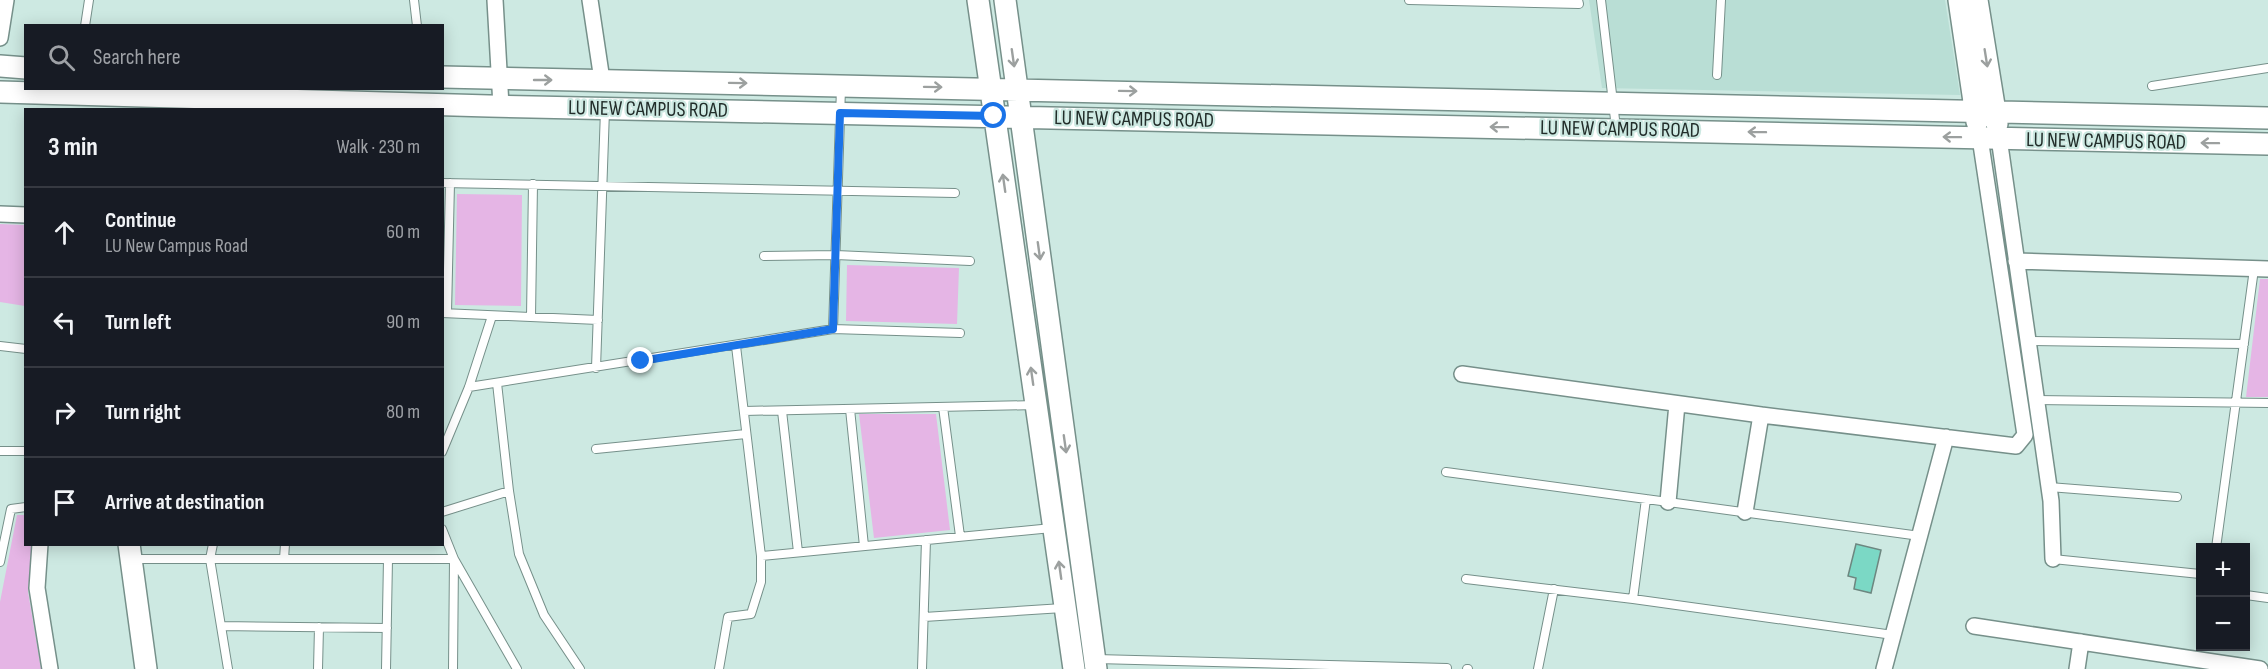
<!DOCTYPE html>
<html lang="en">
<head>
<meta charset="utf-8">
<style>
  :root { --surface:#171b24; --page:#20242c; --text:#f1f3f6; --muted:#9ea1a6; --line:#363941 }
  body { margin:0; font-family:"Sofia Sans Condensed",sans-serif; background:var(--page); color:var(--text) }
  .controls { position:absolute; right:18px; bottom:18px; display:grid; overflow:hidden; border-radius:0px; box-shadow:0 3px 15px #0003 }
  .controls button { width:54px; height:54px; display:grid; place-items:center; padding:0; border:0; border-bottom:2px solid var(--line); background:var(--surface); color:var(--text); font:30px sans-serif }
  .stop { position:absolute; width:18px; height:18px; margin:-14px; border:4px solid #1a73e8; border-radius:50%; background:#fff }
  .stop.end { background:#1a73e8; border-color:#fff; box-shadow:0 2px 6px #0008 }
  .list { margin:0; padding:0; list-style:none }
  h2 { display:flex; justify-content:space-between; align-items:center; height:78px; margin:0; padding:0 24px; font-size:26px }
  h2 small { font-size:20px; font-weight:400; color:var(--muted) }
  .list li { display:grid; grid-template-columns:39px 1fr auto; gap:18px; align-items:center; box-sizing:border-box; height:90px; padding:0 24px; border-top:2px solid var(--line) }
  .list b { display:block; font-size:22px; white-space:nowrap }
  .list p { margin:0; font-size:20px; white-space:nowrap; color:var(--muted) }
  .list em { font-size:20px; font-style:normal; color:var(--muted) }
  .icon { flex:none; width:33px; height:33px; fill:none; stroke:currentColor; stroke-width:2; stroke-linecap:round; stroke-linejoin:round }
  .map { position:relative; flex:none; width:2268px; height:669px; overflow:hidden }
  .search { position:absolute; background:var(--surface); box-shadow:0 3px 15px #0003; left:24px; top:24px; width:420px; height:66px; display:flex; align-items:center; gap:15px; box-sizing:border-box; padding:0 21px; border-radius:0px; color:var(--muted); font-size:22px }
  .panel { position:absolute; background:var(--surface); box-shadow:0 3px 15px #0003; left:24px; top:108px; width:420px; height:438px; border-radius:0px }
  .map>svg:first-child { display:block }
</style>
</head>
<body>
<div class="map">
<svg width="2268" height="669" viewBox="0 0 2268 669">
  <rect width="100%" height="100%" fill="#cde9e2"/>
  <!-- built -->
  <path fill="#b9ded5" d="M1589 0H1945L1960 95 1602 88Z"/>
  <!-- green -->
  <path fill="#e5b5e5" d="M457 194 522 195 521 306 455 305Z
    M0 224 25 225V306L0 302Z
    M847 265 959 268 957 324 846 321Z
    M2260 279H2268V397H2246Z
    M859 414H936L950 530 874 538Z
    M17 515H25L26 544 32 545 28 592 41 669H0V602Z"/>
  <!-- building -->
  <path fill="#7bd8c5" stroke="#6d8780" stroke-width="1.5" d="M1856 544 1881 550 1871 593 1854 589 1856 578 1848 576Z"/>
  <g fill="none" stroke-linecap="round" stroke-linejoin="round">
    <!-- lane casing -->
    <g stroke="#76908a" stroke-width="10">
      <path id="lane" d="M414 0 417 26
        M1409 0 1579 4 1578 0
        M1601 0 1616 128
        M85 26 89 0
        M1717 75 1721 0
        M2152 86 2268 68
        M442 183 955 193
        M764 256 836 255 970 261
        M442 313 598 320
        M447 313 450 183
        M531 317 533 184
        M833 329 841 88
        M2028 341 2244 344
        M0 346 26 349
        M596 368 605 110
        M497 383 509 491 519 554 544 615 580 669
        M469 387 833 329 960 333
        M2036 400 2268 403
        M943 407 960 536
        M850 409 864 546
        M744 411 1036 405
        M782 411 798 552
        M596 449 746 434
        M0 451H26
        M442 452 469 387 492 316
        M1446 472 1920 536
        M2049 487 2177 497
        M442 512 509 491
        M442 529 454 559 517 669
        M213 544 210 559 228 669
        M2216 548 2254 269
        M761 556 1052 528
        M133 559H454L453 669
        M284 559 285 544
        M2053 559 2200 574
        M0 562 11 509 26 507
        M1466 579 1633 599 1893 635
        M2246 595 2268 598
        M1633 599 1646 499
        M924 617 1063 608
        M221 626 387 628
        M1096 659 1447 668
        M318 669 319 627
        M386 669 388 559
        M719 669 728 617 751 614 761 582V556L736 346
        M922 669 926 540
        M1467 669H1468
        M1538 669 1554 589"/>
    </g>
    <!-- street casing -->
    <g stroke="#76908a" stroke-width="18">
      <path id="street" d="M495 0 501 106
        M590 0 602 80
        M0 38 6 0
        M1999 138 2051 501 2053 559
        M0 214 26 215
        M2016 261 2268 269
        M1462 374 1761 415 2016 446 2025 435 1980 138
        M1668 502 1677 404
        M1745 512 1761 415
        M40 544 37 588 50 669
        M1974 626 2260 669
        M1884 669 1946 437
        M2077 669 2081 642"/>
    </g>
    <!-- secondary casing -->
    <g stroke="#76908a" stroke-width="24">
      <path id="secondary" d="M978 0 1074 669
        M1005 0 1096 669
        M1959 0 1977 122
        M1977 0 1997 124
        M0 66 26 68
        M442 77 2268 118
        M0 92 489 106 2268 144
        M129 544 146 669"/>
    </g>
    <!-- lane -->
    <use href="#lane" stroke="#fff" stroke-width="8"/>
    <!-- street -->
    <use href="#street" stroke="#fff" stroke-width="15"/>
    <!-- secondary -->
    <use href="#secondary" stroke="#fff" stroke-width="21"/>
  </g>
  <!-- one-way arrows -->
  <defs><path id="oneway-shaft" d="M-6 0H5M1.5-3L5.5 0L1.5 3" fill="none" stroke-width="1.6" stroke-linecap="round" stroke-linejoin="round" transform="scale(1.5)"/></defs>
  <g stroke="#9ca09f">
    <use href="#oneway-shaft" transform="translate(1013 58) rotate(82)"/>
    <use href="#oneway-shaft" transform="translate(1986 58) rotate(81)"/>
    <use href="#oneway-shaft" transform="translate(543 80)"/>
    <use href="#oneway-shaft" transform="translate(738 83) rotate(1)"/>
    <use href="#oneway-shaft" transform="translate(933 87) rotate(1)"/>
    <use href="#oneway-shaft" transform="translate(1128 91) rotate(1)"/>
    <use href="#oneway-shaft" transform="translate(1499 127) rotate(-179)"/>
    <use href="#oneway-shaft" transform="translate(1757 132) rotate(-179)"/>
    <use href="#oneway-shaft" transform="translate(1952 137) rotate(-179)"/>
    <use href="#oneway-shaft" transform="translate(2210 143) rotate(-179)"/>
    <use href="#oneway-shaft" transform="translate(1004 183) rotate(-98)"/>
    <use href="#oneway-shaft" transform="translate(1039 251) rotate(82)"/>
    <use href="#oneway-shaft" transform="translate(1032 376) rotate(-98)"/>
    <use href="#oneway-shaft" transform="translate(1065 444) rotate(82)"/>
    <use href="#oneway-shaft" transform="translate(1060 570) rotate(-98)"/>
  </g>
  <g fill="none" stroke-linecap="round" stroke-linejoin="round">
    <!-- route -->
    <path stroke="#1a73e8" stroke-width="8" d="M641 361 833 329 840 113 994 116"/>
  </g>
  <g text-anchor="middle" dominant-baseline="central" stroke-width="4.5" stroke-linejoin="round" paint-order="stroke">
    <!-- street labels -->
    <g font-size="21" fill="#222d2a" stroke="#cde9e2">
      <text transform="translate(648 109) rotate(1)">LU NEW CAMPUS ROAD</text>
      <text transform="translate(1134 119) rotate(1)">LU NEW CAMPUS ROAD</text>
      <text transform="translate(1620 129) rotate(1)">LU NEW CAMPUS ROAD</text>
      <text transform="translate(2106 141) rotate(1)">LU NEW CAMPUS ROAD</text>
    </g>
  </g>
</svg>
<div class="controls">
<button>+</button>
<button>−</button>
</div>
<div class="stop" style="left:994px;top:116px"></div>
<div class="stop end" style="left:641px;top:361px"></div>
<div class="search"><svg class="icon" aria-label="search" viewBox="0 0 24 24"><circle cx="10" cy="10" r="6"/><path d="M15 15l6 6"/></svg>Search here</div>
<section class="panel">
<h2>3 min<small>Walk · 230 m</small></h2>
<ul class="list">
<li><svg class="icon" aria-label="ahead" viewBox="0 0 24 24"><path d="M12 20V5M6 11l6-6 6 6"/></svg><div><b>Continue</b><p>LU New Campus Road</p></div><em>60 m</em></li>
<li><svg class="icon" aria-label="left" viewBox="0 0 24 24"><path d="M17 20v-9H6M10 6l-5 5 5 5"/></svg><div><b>Turn left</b></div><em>90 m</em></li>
<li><svg class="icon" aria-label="right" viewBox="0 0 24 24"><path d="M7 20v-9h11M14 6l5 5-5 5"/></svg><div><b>Turn right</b></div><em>80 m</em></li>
<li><svg class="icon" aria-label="arrive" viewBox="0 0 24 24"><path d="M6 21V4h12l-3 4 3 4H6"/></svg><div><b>Arrive at destination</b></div></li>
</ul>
</section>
</div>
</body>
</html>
